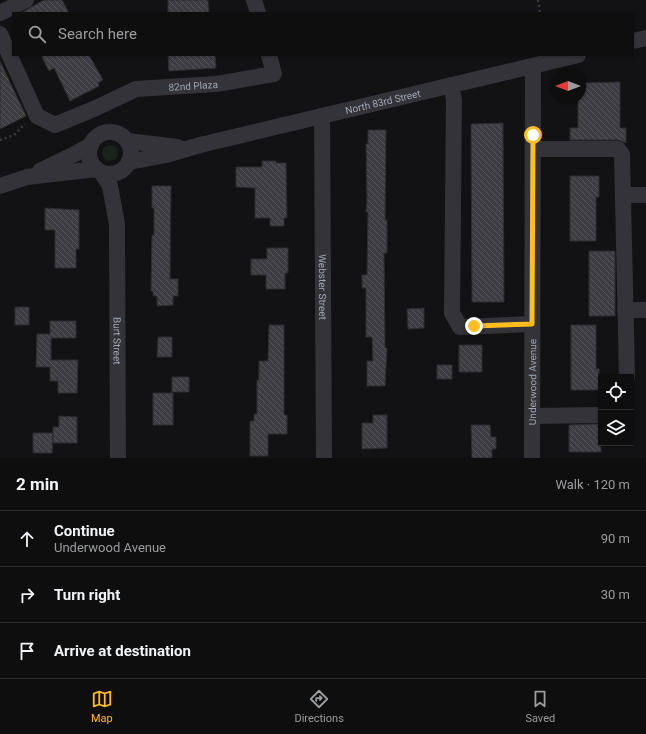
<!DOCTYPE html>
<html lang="en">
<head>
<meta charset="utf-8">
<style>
  :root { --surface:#0e0e0f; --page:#171718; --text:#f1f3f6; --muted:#9b9c9e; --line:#2e2e2f; --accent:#ffbe1f }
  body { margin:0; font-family:Roboto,sans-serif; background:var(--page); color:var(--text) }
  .controls { position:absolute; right:12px; bottom:12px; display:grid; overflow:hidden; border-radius:0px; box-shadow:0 1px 3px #0004 }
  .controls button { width:36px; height:36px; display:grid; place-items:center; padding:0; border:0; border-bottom:1px solid var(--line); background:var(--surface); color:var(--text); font:20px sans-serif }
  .compass { position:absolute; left:550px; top:68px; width:36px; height:36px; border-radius:50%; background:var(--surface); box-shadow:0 1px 3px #0004; rotate:270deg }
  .stop { position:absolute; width:12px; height:12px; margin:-9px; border:3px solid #ffbe1f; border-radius:50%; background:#fff }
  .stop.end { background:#ffbe1f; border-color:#fff; box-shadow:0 1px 4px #0008 }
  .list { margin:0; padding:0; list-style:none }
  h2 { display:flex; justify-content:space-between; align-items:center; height:52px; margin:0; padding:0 16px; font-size:17px }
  h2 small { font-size:13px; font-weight:400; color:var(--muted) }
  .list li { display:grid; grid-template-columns:26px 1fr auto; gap:12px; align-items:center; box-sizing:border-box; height:56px; padding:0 16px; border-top:1px solid var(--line) }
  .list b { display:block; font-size:15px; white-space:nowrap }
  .list p { margin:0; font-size:13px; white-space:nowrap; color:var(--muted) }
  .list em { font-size:13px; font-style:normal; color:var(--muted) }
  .icon { flex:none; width:22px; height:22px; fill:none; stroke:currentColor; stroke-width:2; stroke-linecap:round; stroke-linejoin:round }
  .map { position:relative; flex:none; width:646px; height:458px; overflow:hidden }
  .search { position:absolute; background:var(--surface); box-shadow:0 1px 3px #0004; left:12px; right:12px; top:12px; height:44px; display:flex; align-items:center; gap:10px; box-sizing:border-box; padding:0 14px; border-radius:0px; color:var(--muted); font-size:15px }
  .sheet { height:220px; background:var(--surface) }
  nav { display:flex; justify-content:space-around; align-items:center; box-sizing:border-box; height:56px; border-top:1px solid var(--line); background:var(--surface); font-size:11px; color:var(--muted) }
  nav a { display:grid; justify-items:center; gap:2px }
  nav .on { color:var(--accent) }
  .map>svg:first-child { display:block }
</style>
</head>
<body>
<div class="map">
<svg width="646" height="458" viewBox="0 0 646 458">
  <defs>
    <pattern id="building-back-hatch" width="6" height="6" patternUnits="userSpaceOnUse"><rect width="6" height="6" fill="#3c3c42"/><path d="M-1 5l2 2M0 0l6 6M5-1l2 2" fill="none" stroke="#55555b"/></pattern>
  </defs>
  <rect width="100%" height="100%" fill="#121214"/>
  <!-- green -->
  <path fill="#1a221b" d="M102 153a8 8 0 1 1 16 0a8 8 0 1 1-16 0Z"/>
  <!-- building -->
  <path fill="url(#building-back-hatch)" stroke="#2c2c30" d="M44 0H62L69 13H21Z
    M168 0H208L209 13H168Z
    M41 55H89L103 80 98 83 99 86 70 101 54 68 49 71Z
    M168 55H215L216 68 169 71Z
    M0 61 26 116 0 129Z
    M620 82V128H626V143L618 140H570V128H578V98H580V83Z
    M503 123 504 302H472L471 124Z
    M368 130H386L385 220H387V253H384L385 348H387L385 386H367V361H373L372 337H366V288H362V275H367L368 212H366L367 202 366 144H368Z
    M262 161H276V163H286L287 218H284V226H270V218H255V188L236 187V167H262Z
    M570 176H599V197H596V241H570Z
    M152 186H171L170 279H178V296H173V305L157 306V296H153V291H151L152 235H154V208H152Z
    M45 208 79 210V249H76V268H55V230H45Z
    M267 248H288V273H285V289H266V275H251V259H267Z
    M589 251H615V316H589Z
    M15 307H29V325H15Z
    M424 308V328L408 329 407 309Z
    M50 321H76V338H51V360H78L77 393H58V381H50V367H36L37 334H50Z
    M269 325H284V415H287V434H268V456H250V421H254V414H257V380H259V361H268Z
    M571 325H596V369H599V390H571Z
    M158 337H172V357H157Z
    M459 345H482V372H459Z
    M437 365H452V379H437Z
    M172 377H189V392H172Z
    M153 393H173V425H153Z
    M373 415H387V448L362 449V423H373Z
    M59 416 77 417V443H53V427H59Z
    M601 424V452H569V425Z
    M471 425H490L491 437H496V449H492V458H472Z
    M33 433H53L52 453H33Z"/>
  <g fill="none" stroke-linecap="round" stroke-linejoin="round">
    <!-- path -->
    <path stroke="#383a40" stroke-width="2.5" stroke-dasharray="2 3" stroke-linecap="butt" d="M538 0 540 13
      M0 140 14 135 25 124"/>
    <!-- minor -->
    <g stroke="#333339" stroke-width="16">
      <path d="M254 0 258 13"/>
      <path d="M0 13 26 0"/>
      <path id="s1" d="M0 34 37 116 55 125 96 108 136 89 216 84 274 74 269 55"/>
      <path d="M633 41 646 38"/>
      <path d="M451 85 454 100 452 313 460 327 532 324"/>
      <path id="s2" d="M322 116 324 458"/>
      <circle cx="110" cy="153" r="21"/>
      <path d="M127 141 178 147"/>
      <path d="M533 149H618L622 154 627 377"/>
      <path id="s3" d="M129 162 166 155 200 145 578 55"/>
      <path d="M40 171 75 154 91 145"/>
      <path id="s4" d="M101 172 110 186 117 224 118 458"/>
      <path d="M0 186 27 177 97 169"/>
      <path d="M623 195H646"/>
      <path d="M625 310H646"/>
      <path d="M532 416 601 415"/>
      <path id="s5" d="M532 458 533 66"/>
    </g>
  </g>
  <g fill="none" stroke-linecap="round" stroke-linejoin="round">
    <!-- route -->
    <path stroke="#ffbe1f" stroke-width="5" d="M474 326 532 324 533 135"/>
  </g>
  <g text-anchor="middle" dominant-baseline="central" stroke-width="3.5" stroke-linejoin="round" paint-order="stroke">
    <!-- street labels -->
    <g font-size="10" fill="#a2a7b6" stroke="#0d0d0f">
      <text stroke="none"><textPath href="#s1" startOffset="256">82nd Plaza</textPath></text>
      <text stroke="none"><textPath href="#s3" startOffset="261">North 83rd Street</textPath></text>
      <text stroke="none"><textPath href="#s2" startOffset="171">Webster Street</textPath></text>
      <text stroke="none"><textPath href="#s4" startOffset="172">Burt Street</textPath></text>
      <text stroke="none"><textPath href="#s5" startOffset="76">Underwood Avenue</textPath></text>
    </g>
  </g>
</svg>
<div class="controls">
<button><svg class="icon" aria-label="locate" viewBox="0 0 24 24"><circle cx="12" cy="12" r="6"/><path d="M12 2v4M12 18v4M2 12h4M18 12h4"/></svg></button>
<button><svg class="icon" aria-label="layers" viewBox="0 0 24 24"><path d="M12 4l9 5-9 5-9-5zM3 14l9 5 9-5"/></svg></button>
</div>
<svg class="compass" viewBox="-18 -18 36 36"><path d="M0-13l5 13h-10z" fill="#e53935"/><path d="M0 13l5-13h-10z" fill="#9b9c9e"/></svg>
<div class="stop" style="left:533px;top:135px"></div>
<div class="stop end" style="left:474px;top:326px"></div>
<div class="search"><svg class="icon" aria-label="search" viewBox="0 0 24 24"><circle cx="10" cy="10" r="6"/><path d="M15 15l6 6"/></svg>Search here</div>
</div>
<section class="sheet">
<h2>2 min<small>Walk · 120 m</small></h2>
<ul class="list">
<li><svg class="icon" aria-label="ahead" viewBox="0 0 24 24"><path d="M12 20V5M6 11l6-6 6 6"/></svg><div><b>Continue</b><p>Underwood Avenue</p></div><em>90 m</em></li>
<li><svg class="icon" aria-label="right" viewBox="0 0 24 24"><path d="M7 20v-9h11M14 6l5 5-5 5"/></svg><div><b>Turn right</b></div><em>30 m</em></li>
<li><svg class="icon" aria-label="arrive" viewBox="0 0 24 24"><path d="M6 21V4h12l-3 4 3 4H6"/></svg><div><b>Arrive at destination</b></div></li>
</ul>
</section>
<nav>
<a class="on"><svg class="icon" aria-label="map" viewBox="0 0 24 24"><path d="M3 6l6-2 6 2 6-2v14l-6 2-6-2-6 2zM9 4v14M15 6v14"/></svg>Map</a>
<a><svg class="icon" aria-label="directions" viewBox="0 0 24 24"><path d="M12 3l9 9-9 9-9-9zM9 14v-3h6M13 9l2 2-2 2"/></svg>Directions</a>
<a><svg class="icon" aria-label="saved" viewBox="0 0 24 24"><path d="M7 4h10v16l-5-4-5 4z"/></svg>Saved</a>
</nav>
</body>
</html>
